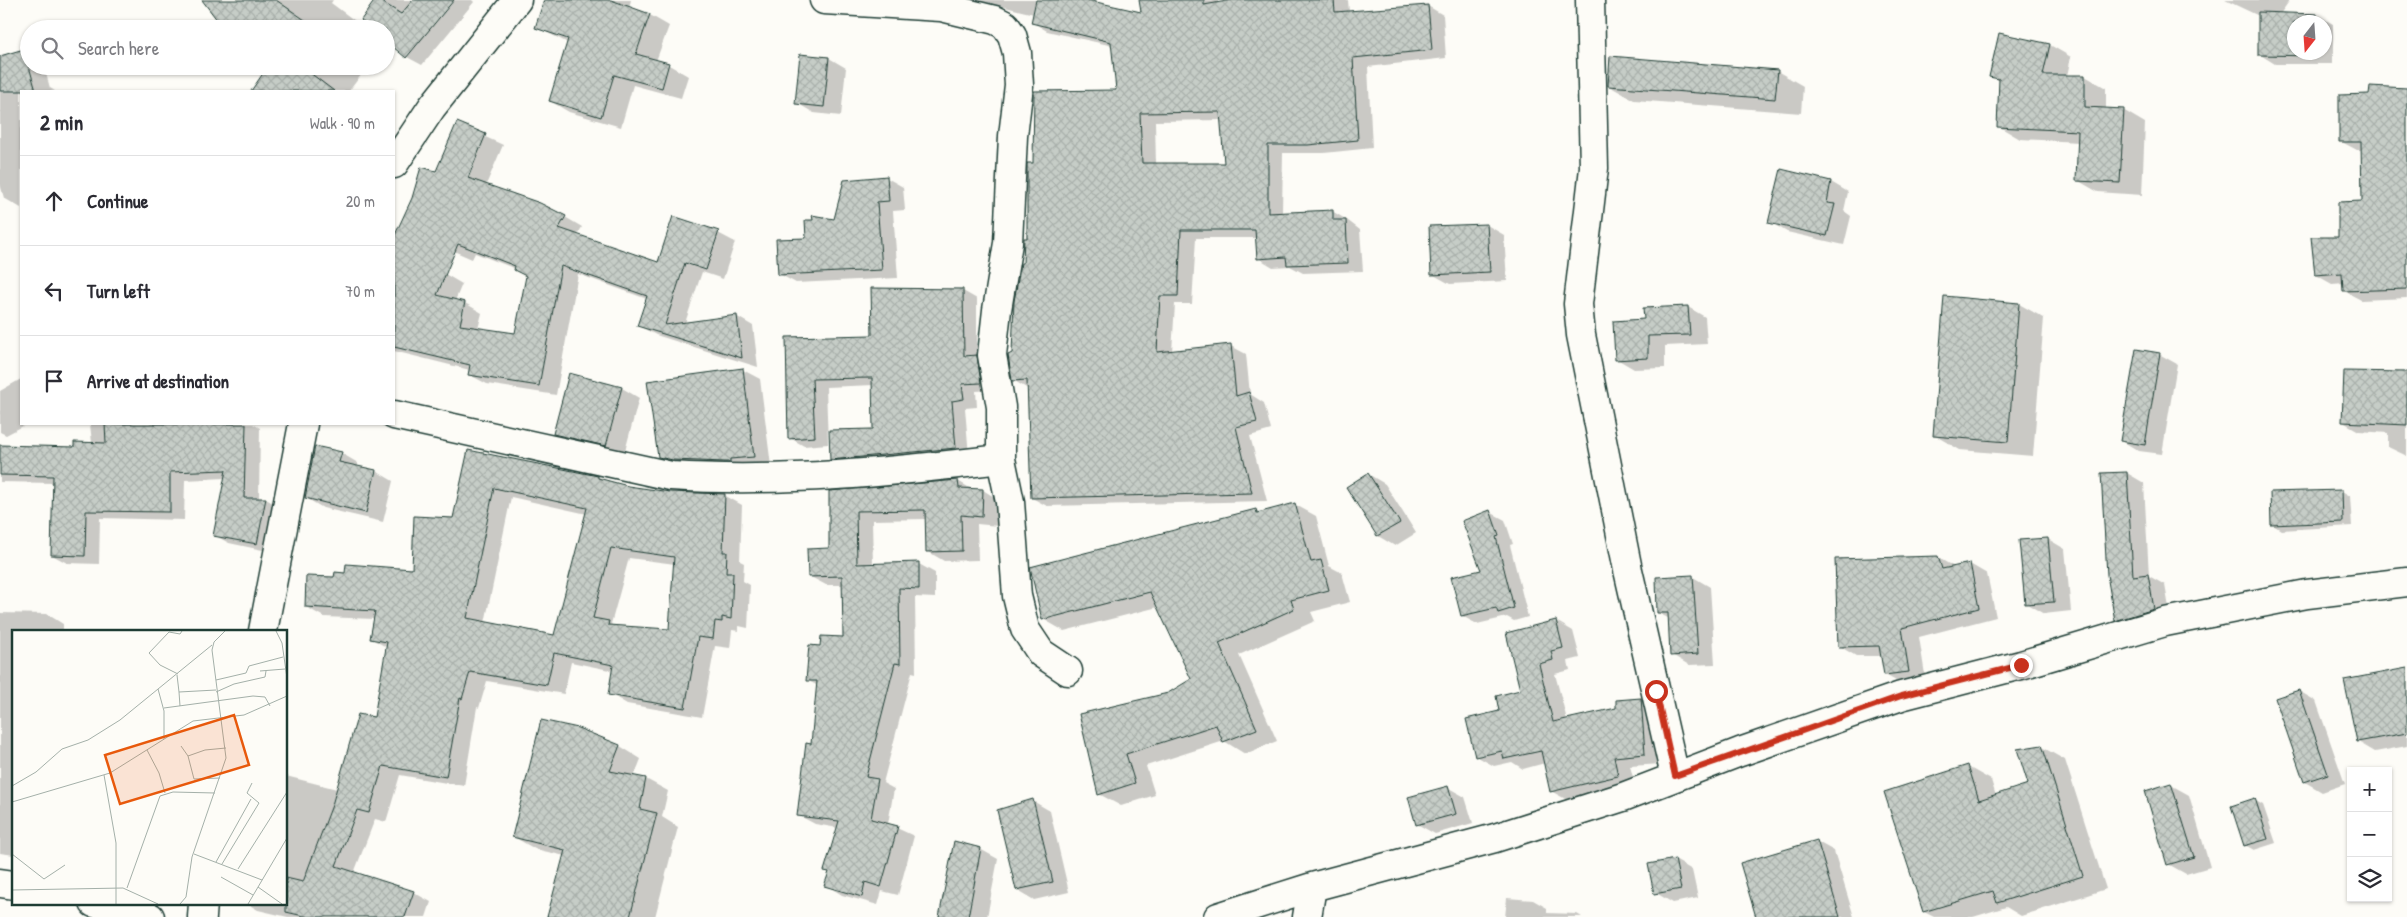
<!DOCTYPE html>
<html lang="en">
<head>
<meta charset="utf-8">
<style>
  :root { --surface:#fff; --page:#f7f7f7; --text:#2b2b33; --muted:#7c7c81; --line:#e1e1e2 }
  body { margin:0; font-family:"Patrick Hand",sans-serif; background:var(--page); color:var(--text) }
  .controls { position:absolute; right:15px; bottom:15px; display:grid; overflow:hidden; border-radius:0px; box-shadow:0 1px 4px #0004 }
  .controls button { width:45px; height:45px; display:grid; place-items:center; padding:0; border:0; border-bottom:1px solid var(--line); background:var(--surface); color:var(--text); font:25px sans-serif }
  .compass { position:absolute; left:2287px; top:15px; width:45px; height:45px; border-radius:50%; background:var(--surface); box-shadow:0 1px 4px #0004; rotate:197deg }
  .stop { position:absolute; width:15px; height:15px; margin:-11px; border:4px solid #c8321e; border-radius:50%; background:#fff }
  .stop.end { background:#c8321e; border-color:#fff; box-shadow:0 1px 5px #0008 }
  .list { margin:0; padding:0; list-style:none }
  h2 { display:flex; justify-content:space-between; align-items:center; height:65px; margin:0; padding:0 20px; font-size:21px }
  h2 small { font-size:16px; font-weight:400; color:var(--muted) }
  .list li { display:grid; grid-template-columns:32px 1fr auto; gap:15px; align-items:center; box-sizing:border-box; height:90px; padding:0 20px; border-top:1px solid var(--line) }
  .list b { display:block; font-size:19px; white-space:nowrap }
  .list em { font-size:16px; font-style:normal; color:var(--muted) }
  .icon { flex:none; width:28px; height:28px; fill:none; stroke:currentColor; stroke-width:2; stroke-linecap:round; stroke-linejoin:round }
  .map { position:relative; flex:none; width:2407px; height:917px; overflow:hidden }
  .search { position:absolute; background:var(--surface); box-shadow:0 1px 4px #0004; left:20px; top:20px; width:375px; height:55px; display:flex; align-items:center; gap:12px; box-sizing:border-box; padding:0 18px; border-radius:28px; color:var(--muted); font-size:19px }
  .panel { position:absolute; background:var(--surface); box-shadow:0 1px 4px #0004; left:20px; top:90px; width:375px; height:335px; border-radius:0px }
  .map>svg:first-child { display:block }
</style>
</head>
<body>
<div class="map">
<svg width="2407" height="917" viewBox="0 0 2407 917">
  <defs>
    <pattern id="building-cross-hatch" width="8" height="8" patternUnits="userSpaceOnUse" patternTransform="scale(1.25)"><rect width="8" height="8" fill="#c6cdc7"/><path d="M0 0l8 8M0 8l8-8" fill="none" stroke="#aab1ac"/></pattern>
  </defs>
  <rect width="100%" height="100%" fill="#fdfcf7"/>
  <filter id="ink" filterUnits="userSpaceOnUse"><feTurbulence type="fractalNoise" baseFrequency=".02" numOctaves="2"/><feDisplacementMap in="SourceGraphic" scale="10" xChannelSelector="R" yChannelSelector="G"/><feConvolveMatrix kernelMatrix="1 2 1 2 8 2 1 2 1" color-interpolation-filters="sRGB"/></filter>
  <g filter="url(#ink)">
    <!-- shadow -->
    <path fill="#0003" fill-rule="evenodd" d="M218 0H333L331 3 366 29H238Z
      M376 0H472L474 2 422 65 407 57 386 29Z
      M546 0H631L629 8 650 15 669 26 656 61 669 65 688 76 681 98 633 85 621 127 569 112 550 101 568 43 536 27Z
      M961 0H1082L1142 14 1141 0H1218V4L1239 0H1348L1349 12 1428 6 1443 15 1446 58 1368 67 1372 148 1324 153H1283L1282 213 1332 211 1347 220 1360 230 1363 271 1303 273 1290 266 1273 267 1258 258 1256 238H1196L1192 304H1175L1172 352 1231 346 1246 354 1250 394 1264 403 1271 430 1250 436 1267 501 1047 506 1032 498 1028 389 1013 380 1014 354 1034 164 1117 91 1113 46 1047 31 1032 22 1034 14 988 3 987 6ZM1222 120 1225 165H1156L1155 121Z
      M2225 0H2290L2280 14 2317 15 2333 24V64H2275L2259 54V16ZM2294 22H2324V52H2294Z
      M2050 45 2071 57 2067 76H2085L2106 88V110H2123L2145 123 2142 195 2098 192 2077 180 2079 142 2020 139 1998 126 2000 81 1991 76Z
      M24 50 29 53V66H44L50 88 55 91H21V208L4 198 0 184V57Z
      M829 58 846 68 841 116 814 113 797 103Z
      M270 66H368L349 91H253Z
      M1777 71 1803 86 1801 113 1634 100 1609 86Z
      M2407 90V298L2361 300 2344 291V283L2332 284 2316 275 2363 203 2362 150H2357L2340 141 2370 96Z
      M457 124 503 145 486 185 565 217 582 227 577 236 659 263 718 233 735 242 723 279 702 272 685 323 736 316 753 326 758 367 656 335 639 326 647 299 578 274 556 395 487 384 470 375V370L394 351V260L445 274 462 284 455 301 465 303 482 313 478 329 516 335 527 276 516 269 475 253 472 259 417 235 437 172Z
      M1782 170 1831 182 1848 192 1844 211 1851 216 1844 245 1787 232 1770 222Z
      M887 178 903 187 905 210 893 211 898 278 796 283 779 274 835 220Z
      M1487 225 1504 235 1507 281 1450 284 1432 274Z
      M872 289 963 291 977 299V357L990 365 994 390 976 391 977 407 965 408 969 456 845 467 831 459 874 431V385L826 387 828 444 804 446 790 438 787 338 874 336Z
      M2019 304 2044 318 2033 456 1960 450 1934 435Z
      M1688 307 1705 317 1707 344 1665 346V368L1634 369 1617 359 1645 321Z
      M2159 354 2177 364 2162 454 2139 451 2122 441Z
      M743 370 760 379 771 466H676L659 456Z
      M2407 373V456L2388 447V433L2359 431 2343 422Z
      M21 379V424H27L6 435 0 432V391Z
      M622 388 639 398 624 455 572 443 554 433Z
      M90 424H253L260 428 259 499H266L280 507 272 552 229 543 214 535 225 478 185 480 184 520 100 518 99 564 67 563 52 555 54 483 0 482V451L76 448 92 443Z
      M469 451 598 477 628 487 670 493 724 495 742 505 740 561 744 563 743 581 750 585 748 628 739 626V631L732 630 730 648 715 646 702 717 627 704 610 694 614 671 571 662 564 694 487 681 479 708 477 707 464 786 400 775 386 822 375 819 354 873 413 892 431 902 426 917H288L258 910 246 903H286V776L337 789 375 718 388 648 372 639 375 619 324 617 306 607 335 579 346 574 413 570 454 519ZM511 497 587 514 555 637 485 623ZM629 558 675 564 671 630 616 627 611 624Z
      M341 453 358 463V467L376 471 393 481 383 522 323 508 306 498Z
      M2127 473 2144 483 2149 576 2165 585 2171 619 2133 630 2116 620Z
      M1368 474 1385 484 1416 533 1395 546 1378 536 1347 487Z
      M958 481 973 490H983L999 500 998 526 977 524 978 560 944 561 927 551 926 519 872 520 873 565 919 564 935 573V598L915 597 916 673 912 672 883 783 894 789 888 824 914 836 898 895 882 891 878 905 842 895 826 885 830 873 826 870 838 828 815 824 798 815 812 745 818 686 807 680 821 648 844 639 843 585H826L809 576 830 549V492Z
      M2342 491 2350 496 2352 526 2281 530 2273 525Z
      M1294 504 1316 516 1329 566 1342 573 1350 602 1311 612 1315 621 1239 655 1277 741 1245 754 1224 741 1146 766 1155 795 1121 806 1099 794 1080 715 1169 694 1192 679 1158 607 1064 631 1043 619 1256 510 1261 513Z
      M1490 512 1505 520 1513 544 1510 545 1528 617 1514 621 1507 617 1477 624 1462 616 1483 570Z
      M2048 539 2065 549 2071 611 2044 614 2027 604Z
      M1937 557 1954 567 1970 564 1987 574 1996 617 1919 637 1926 681 1902 684 1885 675 1882 656H1856L1839 646Z
      M1693 577 1710 587 1715 664 1689 665 1672 655 1670 619 1658 613Z
      M0 613 47 614 63 624V631H14V855L0 853Z
      M1556 621 1573 631 1580 658 1568 661 1570 670 1555 674 1567 720 1618 709 1641 699 1658 709 1662 764 1630 766 1635 785 1569 801 1551 791 1545 763 1523 769 1512 762 1494 766 1476 756 1501 712 1522 691Z
      M2407 670V746L2375 752 2358 742Z
      M2299 691 2316 701 2345 784 2322 792 2305 782Z
      M578 729 620 746 641 759 634 777 646 779 668 791 662 817 678 827 655 917H549L565 856 535 849 514 837Z
      M2042 747 2065 760 2106 889 2021 916 2006 907 1973 917H1934L1924 912 1968 767 1991 780 1996 796 2029 785Z
      M2171 785 2189 795 2210 867 2186 874 2168 864Z
      M1447 787 1465 797 1473 823 1435 834 1417 824Z
      M2254 800 2263 805 2276 843 2254 850 2245 845Z
      M1033 801 1050 811 1069 892 1034 900 1017 890Z
      M1816 841 1834 851 1854 917H1758Z
      M980 849 998 859 987 917H941Z
      M1675 860 1692 870 1698 898 1673 903 1656 893Z
      M1507 898 1533 900 1547 908V913L1577 914 1582 917H1505Z"/>
    <!-- building -->
    <path fill="url(#building-cross-hatch)" stroke="#1f3d34" fill-rule="evenodd" d="M202 0H276L318 29H224Z
      M375 0H379L401 14 413 0H454L406 58 386 41V29H371L361 20Z
      M544 0H611L650 14 636 54 669 63 662 88 614 75 601 117 549 101 568 39 535 28Z
      M1036 0H1087L1141 12 1139 0H1204V5L1232 0H1334L1335 12 1428 5 1432 50 1353 58 1358 140 1308 145H1268V213L1333 210V220H1346L1348 263 1287 265 1286 257 1257 259 1255 230H1181L1178 296H1160L1157 352 1231 344 1236 396 1249 392 1257 422 1236 427 1252 493 1031 498 1027 380 1012 381 1008 355 1012 353 1014 301 1021 263H1023L1024 238H1027V163H1033L1034 91 1116 90 1111 42 1031 23ZM1220 112 1224 163H1142L1140 113Z
      M2258 12 2317 14V22H2294V52H2317V56L2258 55Z
      M1999 33 2050 44 2043 75H2085V107L2124 109 2120 183 2076 181 2078 131 1997 127 1999 79 1989 77Z
      M24 49 36 91H0V56Z
      M800 54 829 57 824 107 795 104Z
      M1610 56 1778 70 1775 99 1608 86Z
      M268 66H301L334 91H251Z
      M2370 86 2407 88V289L2343 291 2342 273 2315 275 2311 237H2338V202L2362 201 2361 142H2339V95L2369 94Z
      M457 122 486 134 468 178 540 203 566 216 559 228 658 262 673 216 719 231 706 270 685 263 665 325 737 315 742 358 637 326 647 296 561 266 539 386 468 375 470 365 394 347V237L412 198 421 167 436 171ZM458 244 515 266 514 270 526 276 515 333 460 325 465 302 437 295Z
      M1781 169 1831 181 1827 203 1835 204 1827 236 1768 223Z
      M887 176 889 201 877 202 882 270 778 275 776 239 806 238 805 220H813L812 215 834 219 844 180Z
      M1487 224 1490 272 1431 275 1429 226Z
      M871 288 963 289 964 356 977 355 981 383 962 384 964 399 952 401 956 448 830 460 829 430 873 429 872 378 812 379 815 437 788 439 786 337 872 335Z
      M1944 296 2019 303 2008 442 1933 436Z
      M1688 306 1690 335 1648 336V358L1615 360 1613 321 1644 319 1643 308Z
      M2136 349 2160 353 2145 445 2120 441Z
      M743 368 754 457 730 459V462H725L673 460 658 457 647 381Z
      M2344 371 2407 372V425L2342 422Z
      M569 373 622 387 606 446 553 434Z
      M105 424H246L244 498H266L257 544 213 536 226 470 170 472V512L86 511 85 556 51 555 53 476 0 475V445L74 447V442L106 443Z
      M315 446 342 452 339 462 376 470 366 513 305 498Z
      M468 450 598 476V478L628 486 670 492 725 494 723 552H727L726 573H733L731 619 722 617V622L715 621 713 639 698 637 685 708 608 695 613 665 554 653 547 685 470 672 462 699 460 698 446 777 383 766 369 813 357 810 336 866 414 891 405 917H308L286 912V878L303 882 332 805 358 714 374 717 387 642 370 639 375 611 305 607 306 576 334 577 335 572 345 573 346 564 412 569 414 516 453 518ZM494 488 587 508 554 635 467 618ZM611 548 674 557 669 629 608 625 609 621 593 618Z
      M2127 472 2133 576 2148 574 2154 609 2115 621 2107 575 2101 473Z
      M1368 473 1400 523 1377 536 1346 487Z
      M958 480 959 488 983 489 982 517 961 515 962 551 926 552 925 510 856 511 857 564 919 562V589L899 588 900 664 895 663 866 777 878 779 871 819 898 826 881 887 865 882 862 897 824 886 829 872 824 871 839 821 797 816 806 743 811 744 817 681H806L809 645 820 646 821 636 843 637 842 576 808 577 807 549 829 548V491Z
      M2342 490 2343 522 2271 525 2270 492Z
      M1295 503 1311 562 1321 560 1329 590 1291 600 1294 609 1219 643 1257 729 1223 742 1216 725 1126 754 1135 783 1098 795 1079 714 1168 693 1191 679 1150 592 1042 620 1030 567 1256 509 1257 513Z
      M1490 510 1499 536 1496 537 1514 608 1498 613 1496 608 1461 616 1451 577 1481 570 1462 521Z
      M2048 538 2054 602 2025 604 2019 540Z
      M1938 556 1942 569 1970 563 1979 608 1902 628 1909 672 1884 675 1879 646 1838 647 1835 559Z
      M1693 575 1698 654 1670 656 1668 613H1657L1656 577Z
      M1556 620 1563 648 1551 651 1553 660 1539 664 1553 722 1616 708V700L1641 698 1645 754 1614 757 1618 776 1550 792 1541 751 1504 759 1502 751 1475 757 1466 719 1499 711 1496 696 1520 690 1506 633Z
      M2407 668V733L2357 742 2344 680Z
      M2299 690 2328 774 2304 782 2275 698Z
      M541 720 578 728 620 745 610 771 646 778 640 809 657 813 630 917H547L565 850 512 837Z
      M2042 745 2083 876 1997 903 1993 891 1923 912 1884 792 1968 765 1979 800 2028 784 2017 749Z
      M2171 783 2194 857 2167 865 2145 791Z
      M1448 786 1456 814 1416 825 1408 797Z
      M2255 798 2268 839 2244 846 2231 806Z
      M1033 799 1053 882 1016 890 997 810Z
      M1817 840 1840 917H1756L1740 863Z
      M954 841 981 848 968 917H939Z
      M1675 859 1681 889 1654 894 1648 864Z"/>
    <g fill="none" stroke-linecap="round" stroke-linejoin="round">
      <!-- minor casing -->
      <g stroke="#1f3d34" stroke-width="31">
        <path id="minor" d="M824 0 941 7 995 20 1005 25 1012 35 1017 53 1019 85 1013 136 1008 243 997 310 992 355 1001 407V459L1010 502 1017 596 1025 629 1041 653 1068 671
          M1590 0 1594 168 1578 304 1581 335 1628 570 1675 776
          M394 164 432 107 517 0
          M394 415 671 476C781 483 892 472 1001 459
          M263 631 303 424
          M0 883 14 885
          M94 903 150 917
          M202 917 203 903
          M1218 917 1312 887 1495 838 1623 797 1740 752 1901 696 2021 665 2165 622 2307 594 2407 582
          M1307 917 1312 887"/>
      </g>
      <!-- minor -->
      <use href="#minor" stroke="#fdfcf7" stroke-width="28"/>
    </g>
  </g>
  <g fill="none" stroke-linecap="round" stroke-linejoin="round" filter="url(#ink)">
    <!-- route -->
    <path stroke="#c8321e" stroke-width="6" d="M1656 691 1675 776 1901 696 2021 665"/>
  </g>
  <!-- overview -->
  <g transform="translate(12 630)">
    <rect width="275" height="275" fill="#fdfcf7"/>
    <path fill="none" stroke="#a4b0a9" stroke-width="1" d="M264 1 270 13 275 48M248 41 273 39M166 44 148 35 137 23 157 2 168 4 170 1M165 45 167 62M204 50 234 43 237 36 271 27M146 59 152 81V109M204 62 222 54 253 47 254 41M168 76 167 62 204 60M152 78 241 66 253 67 258 76M169 116 176 126 182 149 208 148M135 120 147 143 153 163M176 126 193 120 214 118M92 145 104 213V274M0 156 24 142 50 119 76 110 108 90 200 15M0 172 98 143 181 91 232 85 275 66M0 224 32 249 53 235M182 224 250 250M204 232 239 169M210 234 247 173 235 163 240 153M226 239 275 162M209 247 241 265M246 257 270 274M115 258 148 166 161 162 203 163M0 260 111 258 146 274M168 274 174 267 180 227 214 128 200 20 202 12 213 1M236 274 275 208"/>
    <path fill="#e8590c" fill-opacity="0.15" stroke="#e8590c" stroke-width="2.5" d="M222 85 237 135 108 174 93 125Z"/>
    <rect width="275" height="275" fill="none" stroke="#1f3d34" stroke-width="2.5"/>
  </g>
</svg>
<div class="controls">
<button>+</button>
<button>−</button>
<button><svg class="icon" aria-label="layers" viewBox="0 0 24 24"><path d="M12 4l9 5-9 5-9-5zM3 14l9 5 9-5"/></svg></button>
</div>
<svg class="compass" viewBox="-18 -18 36 36"><path d="M0-13l5 13h-10z" fill="#e53935"/><path d="M0 13l5-13h-10z" fill="#7c7c81"/></svg>
<div class="stop" style="left:1656px;top:691px"></div>
<div class="stop end" style="left:2021px;top:665px"></div>
<div class="search"><svg class="icon" aria-label="search" viewBox="0 0 24 24"><circle cx="10" cy="10" r="6"/><path d="M15 15l6 6"/></svg>Search here</div>
<section class="panel">
<h2>2 min<small>Walk · 90 m</small></h2>
<ul class="list">
<li><svg class="icon" aria-label="ahead" viewBox="0 0 24 24"><path d="M12 20V5M6 11l6-6 6 6"/></svg><div><b>Continue</b></div><em>20 m</em></li>
<li><svg class="icon" aria-label="left" viewBox="0 0 24 24"><path d="M17 20v-9H6M10 6l-5 5 5 5"/></svg><div><b>Turn left</b></div><em>70 m</em></li>
<li><svg class="icon" aria-label="arrive" viewBox="0 0 24 24"><path d="M6 21V4h12l-3 4 3 4H6"/></svg><div><b>Arrive at destination</b></div></li>
</ul>
</section>
</div>
</body>
</html>
